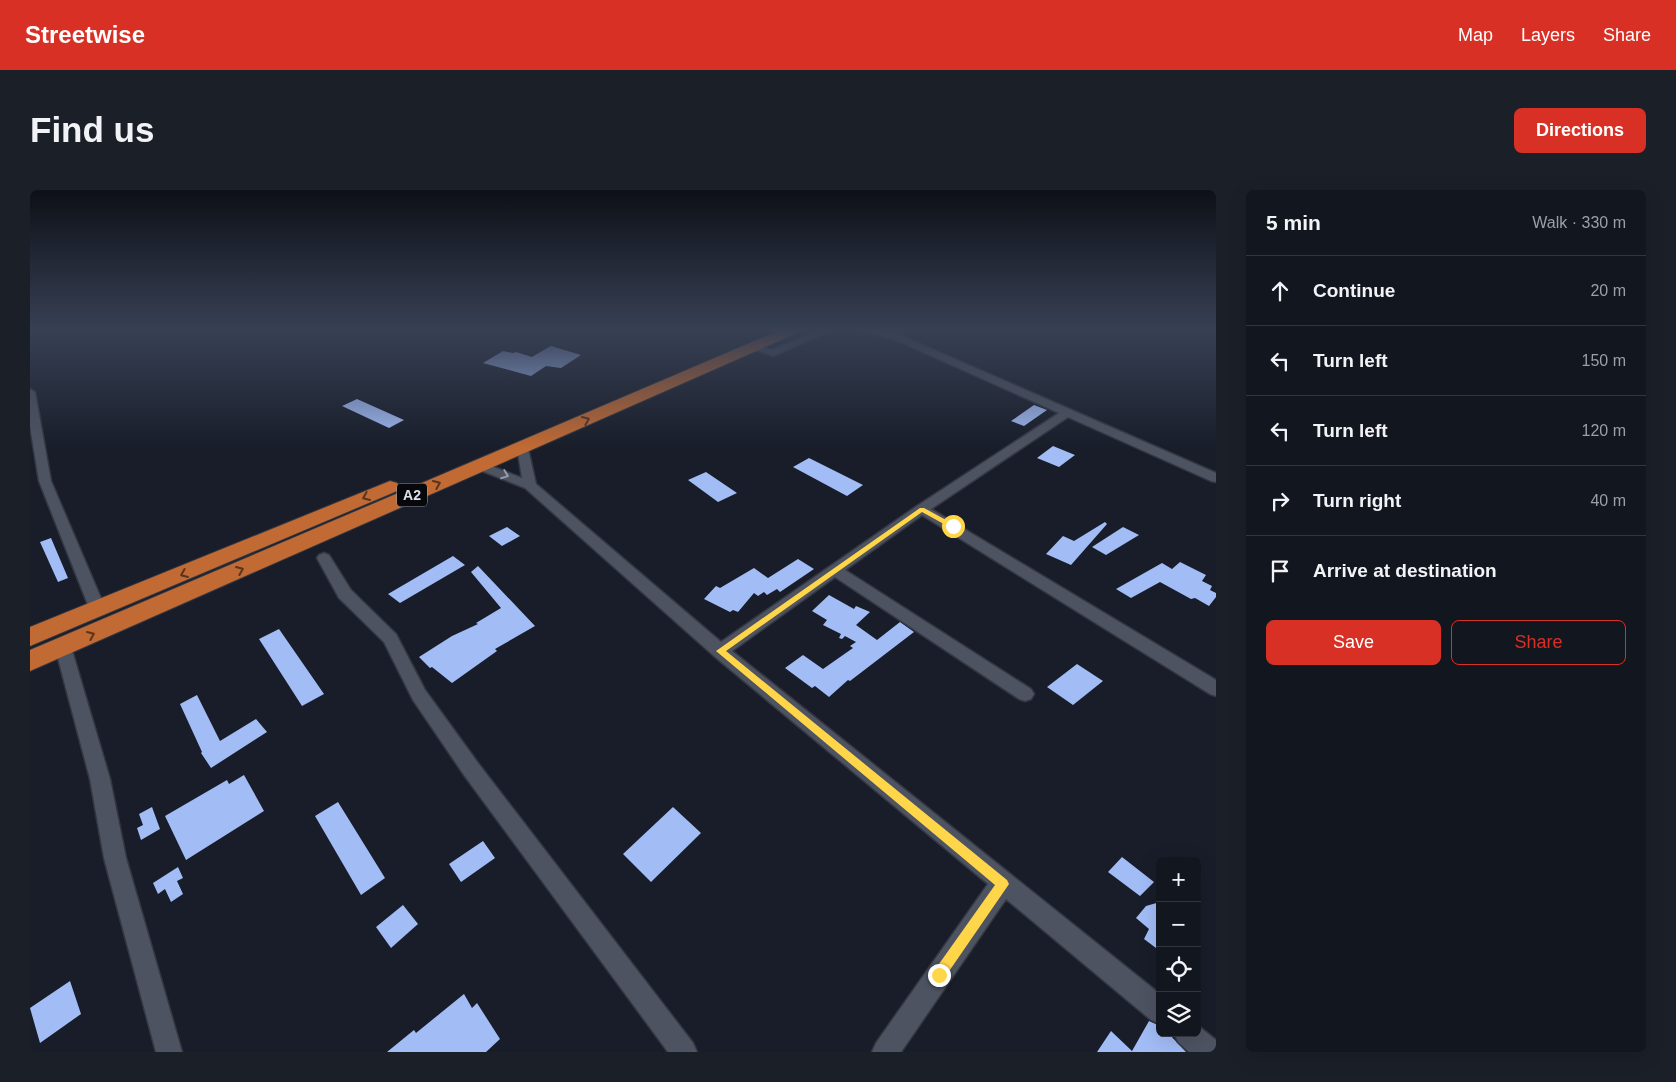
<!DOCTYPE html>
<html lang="en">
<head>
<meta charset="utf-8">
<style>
  :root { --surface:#12161f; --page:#1b1f28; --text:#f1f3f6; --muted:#9c9fa4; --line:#31353d; --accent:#d93025 }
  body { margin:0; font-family:Helvetica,sans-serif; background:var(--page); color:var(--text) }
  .controls { position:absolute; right:15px; bottom:15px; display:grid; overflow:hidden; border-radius:8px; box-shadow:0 5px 20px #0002 }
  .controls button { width:45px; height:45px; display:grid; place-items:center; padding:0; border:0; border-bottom:1px solid var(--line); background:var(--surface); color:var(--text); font:25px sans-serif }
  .stop { position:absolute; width:15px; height:15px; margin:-11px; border:4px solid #ffd54a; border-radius:50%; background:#fff }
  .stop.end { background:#ffd54a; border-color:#fff; box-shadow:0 1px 5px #0008 }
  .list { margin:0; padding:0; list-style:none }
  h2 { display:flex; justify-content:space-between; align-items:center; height:65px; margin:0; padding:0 20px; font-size:21px }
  h2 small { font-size:16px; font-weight:400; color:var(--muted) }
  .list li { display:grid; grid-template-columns:32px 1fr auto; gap:15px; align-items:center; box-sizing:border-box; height:70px; padding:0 20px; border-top:1px solid var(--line) }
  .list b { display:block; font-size:19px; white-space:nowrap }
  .list em { font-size:16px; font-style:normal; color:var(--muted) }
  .actions { display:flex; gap:10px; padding:15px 20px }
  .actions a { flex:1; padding:11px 0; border:1px solid var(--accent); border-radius:8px; text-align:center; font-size:18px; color:var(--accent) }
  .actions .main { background:var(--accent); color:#fff }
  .icon { flex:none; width:28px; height:28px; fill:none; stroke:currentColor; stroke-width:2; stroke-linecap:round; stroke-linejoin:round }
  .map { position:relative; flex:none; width:1186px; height:862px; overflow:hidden; border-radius:8px }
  header { display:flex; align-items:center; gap:30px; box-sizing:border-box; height:70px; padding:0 25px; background:var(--accent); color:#fff }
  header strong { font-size:24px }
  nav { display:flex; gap:28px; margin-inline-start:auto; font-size:18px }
  .intro { display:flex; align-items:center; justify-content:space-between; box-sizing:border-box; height:120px; padding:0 30px }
  h1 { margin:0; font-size:35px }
  .button { padding:12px 22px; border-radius:8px; background:var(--accent); color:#fff; font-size:18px; font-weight:700 }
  main { display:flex; gap:30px; padding:0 30px }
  aside { flex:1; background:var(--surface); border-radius:8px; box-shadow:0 5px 20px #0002 }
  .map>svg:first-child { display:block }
</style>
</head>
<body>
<header>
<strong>Streetwise</strong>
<nav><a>Map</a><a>Layers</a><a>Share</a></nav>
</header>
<div class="intro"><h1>Find us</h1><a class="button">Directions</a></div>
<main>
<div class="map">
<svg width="1186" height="862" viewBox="0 0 1186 862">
  <rect width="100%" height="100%" fill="#181d29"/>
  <!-- building -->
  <path fill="#a2bcf6" d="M521 156 551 165 531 178 516 176 501 186 453 173 473 161 483 163 486 162 502 167Z
    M327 209 374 230 359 238 312 216Z
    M1004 215 1017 220 994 236 981 231Z
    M1023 256 1045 265 1029 277 1007 268Z
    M779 268 833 295 817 306 763 277Z
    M676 282 707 303 688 312 658 290Z
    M1075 332 1077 334 1041 375 1016 364 1033 346 1044 351Z
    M477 337 490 346 472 356 459 346Z
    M1093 337 1109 345 1076 365 1062 357Z
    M21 348 38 388 28 392 10 352Z
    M423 366 435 375 370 413 358 404Z
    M768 369 784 379 750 402 747 399 737 405 734 402 728 406 724 403 708 422 703 420 700 422 674 409 686 396 690 398 724 378 738 388Z
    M1150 372 1176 385 1172 391 1182 396 1180 400 1186 403V407L1179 416 1165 408 1161 409 1130 392 1101 408 1086 399 1132 373 1142 379Z
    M448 376 505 436 465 459 467 461 422 493 402 477 400 478 389 467 422 446 448 434 446 433 471 418 441 382Z
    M799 405 824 419 826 416 840 422 826 435 847 450 870 432 884 442 820 491 818 490 799 507 785 496 782 498 755 478 773 465 793 479 823 458 820 456 826 452 815 446 812 449 809 448 811 444 793 435 797 430 782 421Z
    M249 439 294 504 272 516 229 449Z
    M1047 474 1073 491 1043 515 1017 497Z
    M167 505 190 551 226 529 237 542 181 578 171 563 172 562 150 514Z
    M214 585 234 621 156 670 135 626 197 590 199 594Z
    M308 612 355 688 331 705 285 626Z
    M122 617 130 639 111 650 107 638 113 635 109 624Z
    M643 617 671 643 621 692 593 664Z
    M453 651 465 668 431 692 419 674Z
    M1092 667 1124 692 1110 706 1078 682Z
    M148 677 153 688 147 691 153 704 141 712 135 699 128 704 123 693Z
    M1130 712V761L1114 749 1119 739 1106 728 1116 716Z
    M373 715 388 734 361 758 346 737Z
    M40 791 51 824 10 853 0 818Z
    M434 804 442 818 447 813 470 849 456 862H357L384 840 386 843Z
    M1119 831 1130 836V843H1138L1156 862H1067L1081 841 1102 861Z"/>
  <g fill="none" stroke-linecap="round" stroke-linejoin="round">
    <!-- minor casing -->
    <g stroke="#343741" stroke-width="3">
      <path id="minor" d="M793 139H805L743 166 717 157 722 154 742 160Z
        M832 139H846L872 146 1186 283V292L1181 291 1038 227 901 319 1186 490V506L1180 504 892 325 815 380 1001 499 1004 504 1001 509 995 511 989 509 805 387 702 461 1130 804V834L1121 830 976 709 871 862H842L846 853 958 694 684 466 495 298 447 279 445 276 451 272 492 288 487 257 493 253 497 254 506 294 691 452 887 316 1029 223 866 150 833 141Z
        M0 199 5 202 21 291 76 420 74 424 68 426 62 424 60 420 9 291 0 236Z
        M294 363 299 365 321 400 366 444 395 500 448 573 663 853 667 862H638L434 585 383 510 354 452 309 408 287 368 289 365Z
        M33 451 39 453 41 457 80 589 96 668 152 862H126L74 668 60 589 25 457 27 453Z
        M1167 835 1186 850V862H1159L1148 852 1144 843H1167Z"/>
    </g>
    <!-- highway casing -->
    <g stroke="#343741" stroke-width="2">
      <path id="highway" d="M753 139H771L769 142 0 481V460Z
        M360 291 367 293 370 297 367 301 0 456V437Z"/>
    </g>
    <!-- minor -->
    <use href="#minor" fill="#4d5361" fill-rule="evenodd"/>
    <!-- highway -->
    <use href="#highway" fill="#c26a33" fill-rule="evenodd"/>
  </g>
  <!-- one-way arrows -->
  <defs><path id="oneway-chevron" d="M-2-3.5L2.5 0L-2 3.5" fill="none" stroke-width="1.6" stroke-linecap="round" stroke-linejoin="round" transform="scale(1.25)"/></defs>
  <g stroke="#5b341e">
    <use href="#oneway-chevron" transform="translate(556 230) rotate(-23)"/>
    <use href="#oneway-chevron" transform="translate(407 294) rotate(-23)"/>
    <use href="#oneway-chevron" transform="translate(336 307) rotate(157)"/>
    <use href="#oneway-chevron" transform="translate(210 380) rotate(-23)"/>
    <use href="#oneway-chevron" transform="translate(154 384) rotate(157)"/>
    <use href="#oneway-chevron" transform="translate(61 445) rotate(-23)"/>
  </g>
  <use stroke="#969aa6" href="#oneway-chevron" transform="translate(475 285) rotate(21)"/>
  <!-- sky -->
  <linearGradient id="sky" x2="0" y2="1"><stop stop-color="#0d1017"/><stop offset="0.54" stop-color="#374054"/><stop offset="1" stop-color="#374054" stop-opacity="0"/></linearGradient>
  <rect width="1186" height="259" fill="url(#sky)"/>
  <!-- route -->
  <path fill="#ffd54a" d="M890 318H894L927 336 921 338 892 322 696 461 977 690 979 694 977 697 913 790 909 792 904 790 902 785 904 781 965 695 686 461Z"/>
  <g text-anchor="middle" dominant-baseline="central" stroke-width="5" stroke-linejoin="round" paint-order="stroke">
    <!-- shield labels -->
    <rect fill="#06080c" stroke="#9da1a8" stroke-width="1" x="367" y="293.5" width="30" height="23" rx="4"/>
    <g font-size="14" font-weight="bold" fill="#dee2eb">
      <text x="382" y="305">A2</text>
    </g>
  </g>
</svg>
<div class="controls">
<button>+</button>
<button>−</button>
<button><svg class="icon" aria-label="locate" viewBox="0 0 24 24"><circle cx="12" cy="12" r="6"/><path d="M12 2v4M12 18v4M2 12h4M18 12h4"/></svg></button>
<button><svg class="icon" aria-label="layers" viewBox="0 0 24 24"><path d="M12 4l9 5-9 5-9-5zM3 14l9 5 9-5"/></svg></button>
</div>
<div class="stop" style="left:923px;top:336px"></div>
<div class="stop end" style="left:909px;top:785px"></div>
</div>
<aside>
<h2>5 min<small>Walk · 330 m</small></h2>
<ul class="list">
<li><svg class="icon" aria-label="ahead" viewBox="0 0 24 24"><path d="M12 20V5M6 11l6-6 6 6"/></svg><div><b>Continue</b></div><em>20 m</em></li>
<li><svg class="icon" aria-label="left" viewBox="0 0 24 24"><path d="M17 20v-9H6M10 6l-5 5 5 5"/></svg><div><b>Turn left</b></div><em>150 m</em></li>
<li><svg class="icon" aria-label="left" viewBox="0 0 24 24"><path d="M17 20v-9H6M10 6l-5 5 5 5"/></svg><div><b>Turn left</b></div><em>120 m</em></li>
<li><svg class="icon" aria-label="right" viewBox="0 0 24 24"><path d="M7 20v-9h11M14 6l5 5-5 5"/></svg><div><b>Turn right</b></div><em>40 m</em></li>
<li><svg class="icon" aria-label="arrive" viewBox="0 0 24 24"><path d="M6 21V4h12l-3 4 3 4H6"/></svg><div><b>Arrive at destination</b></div></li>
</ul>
<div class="actions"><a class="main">Save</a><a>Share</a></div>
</aside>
</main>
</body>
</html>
